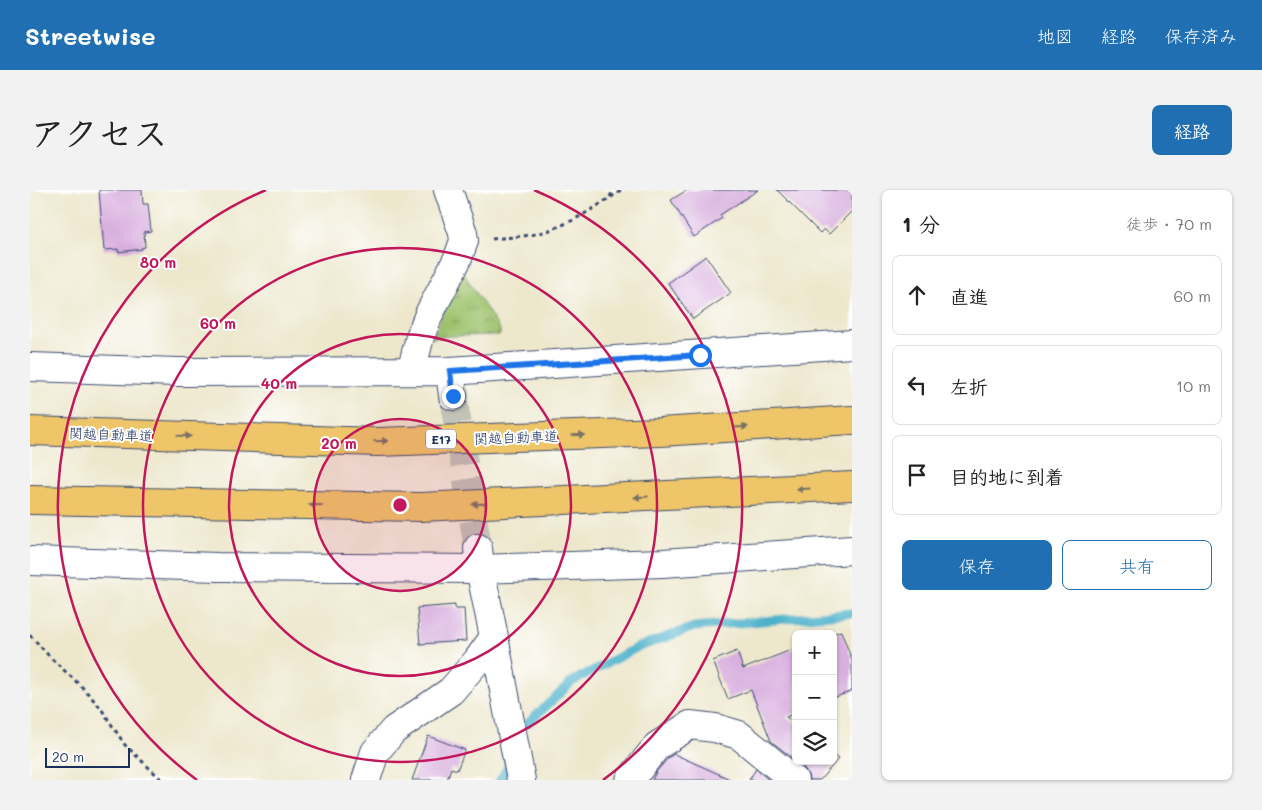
<!DOCTYPE html>
<html lang="ja">
<head>
<meta charset="utf-8">
<style>
  :root { --surface:#fff; --page:#f2f2f2; --text:#222; --muted:#767676; --line:#e0e0e0; --accent:#1f6fb2 }
  body { margin:0; font-family:Mali,"Klee One",sans-serif; background:var(--page); color:var(--text) }
  .controls { position:absolute; right:15px; bottom:15px; display:grid; overflow:hidden; border-radius:8px; box-shadow:0 1px 4px #0004 }
  .controls button { width:45px; height:45px; display:grid; place-items:center; padding:0; border:0; border-bottom:1px solid var(--line); background:var(--surface); color:var(--text); font:25px sans-serif }
  .scale { position:absolute; left:15px; bottom:12px; width:85px; box-sizing:border-box; padding-left:5px; border:2px solid #1b2f5e; border-top:0; font-size:14px; line-height:18px; white-space:nowrap; color:#1b2f5e; -webkit-text-stroke:4px #fff; paint-order:stroke }
  .stop { position:absolute; width:15px; height:15px; margin:-11px; border:4px solid #1a73e8; border-radius:50%; background:#fff }
  .stop.end { background:#1a73e8; border-color:#fff; box-shadow:0 1px 5px #0008 }
  .list { margin:0; padding:0; list-style:none }
  h2 { display:flex; justify-content:space-between; align-items:center; height:65px; margin:0; padding:0 20px; font-size:21px }
  h2 small { font-size:16px; font-weight:400; color:var(--muted) }
  .list li { display:grid; grid-template-columns:32px 1fr auto; gap:15px; align-items:center; box-sizing:border-box; height:80px; margin:0 10px 10px; padding:0 10px; border:1px solid var(--line); border-radius:8px }
  .list b { display:block; font-size:19px; white-space:nowrap }
  .list em { font-size:16px; font-style:normal; color:var(--muted) }
  .actions { display:flex; gap:10px; padding:15px 20px }
  .actions a { flex:1; padding:11px 0; border:1px solid var(--accent); border-radius:8px; text-align:center; font-size:18px; color:var(--accent) }
  .actions .main { background:var(--accent); color:#fff }
  .icon { flex:none; width:28px; height:28px; fill:none; stroke:currentColor; stroke-width:2; stroke-linecap:round; stroke-linejoin:round }
  .map { position:relative; flex:none; width:822px; height:590px; overflow:hidden; border-radius:8px }
  header { display:flex; align-items:center; gap:30px; box-sizing:border-box; height:70px; padding:0 25px; background:var(--accent); color:#fff }
  header strong { font-size:24px }
  nav { display:flex; gap:28px; margin-inline-start:auto; font-size:18px }
  .intro { display:flex; align-items:center; justify-content:space-between; box-sizing:border-box; height:120px; padding:0 30px }
  h1 { margin:0; font-size:35px }
  .button { padding:12px 22px; border-radius:8px; background:var(--accent); color:#fff; font-size:18px; font-weight:700 }
  main { display:flex; gap:30px; padding:0 30px }
  aside { flex:1; background:var(--surface); border-radius:8px; box-shadow:0 1px 4px #0004 }
  .map>svg:first-child { display:block }
</style>
</head>
<body>
<header>
<strong>Streetwise</strong>
<nav><a>地図</a><a>経路</a><a>保存済み</a></nav>
</header>
<div class="intro"><h1>アクセス</h1><a class="button">経路</a></div>
<main>
<div class="map">
<svg width="822" height="590" viewBox="0 0 822 590">
  <defs>
    <pattern id="grass-tufts" width="24" height="20" patternUnits="userSpaceOnUse" patternTransform="scale(1.25)"><rect width="24" height="20" fill="#9ec26c"/><path d="M3 7l-1-3M5 7V3M7 7l1-3M15 17l-1-3M17 17v-4M19 17l1-3" fill="none" stroke="#809e5c"/></pattern>
  </defs>
  <rect width="100%" height="100%" fill="#fff"/>
  <filter id="ink" filterUnits="userSpaceOnUse"><feTurbulence type="fractalNoise" baseFrequency=".02" numOctaves="2"/><feDisplacementMap in="SourceGraphic" scale="10" xChannelSelector="R" yChannelSelector="G"/><feConvolveMatrix kernelMatrix="1 2 1 2 8 2 1 2 1" color-interpolation-filters="sRGB"/></filter>
  <filter id="wash" filterUnits="userSpaceOnUse"><feTurbulence type="fractalNoise" baseFrequency=".0096" numOctaves="4" result="noise"/><feDisplacementMap in="SourceGraphic" scale="20" xChannelSelector="R" yChannelSelector="G"/><feGaussianBlur stdDeviation="1.12" result="paint"/><feColorMatrix in="noise" values="0 0 0 0 0 0 0 0 0 0 0 0 0 0 0 0 0 1.4 0 .05"/><feComposite in="paint" operator="in"/></filter>
  <g filter="url(#wash)">
    <rect width="100%" height="100%" fill="#ede7cc"/>
    <!-- grass -->
    <path fill="url(#grass-tufts)" stroke="#5c7865" d="M431 79 470 140V145L422 146 403 148Z"/>
    <g fill="none" stroke-linecap="round" stroke-linejoin="round">
      <!-- stream -->
      <path stroke="#4bb1ca" stroke-width="9" d="M497 534 543 491 606 458 664 437 822 423
        M470 590 480 573"/>
    </g>
    <g id="blocks">
      <!-- building -->
      <path fill="#d8afde" d="M69 0H112L113 14H118L121 41 114 42 115 57 111 58 112 59 88 62V59L74 60Z
        M657 0H728L690 25 692 28 664 47 641 10Z
        M747 0H822V21L799 44 794 39 790 43Z
        M676 66 701 103 663 129 638 93Z
        M425 415V419H434L436 451 390 454 387 418Z
        M811 441 822 470V501L803 508V444Z
        M766 458V523L756 527 766 534V571L741 551 721 500 698 509 683 471 707 461 713 479Z
        M398 546 435 560 427 580 421 578 417 590H382Z
        M644 564 702 590H622L626 582 638 568Z
        M803 565 808 569 790 590H779L778 584 774 578 766 571H803Z
        M726 579 739 590H719Z"/>
    </g>
  </g>
  <g filter="url(#ink)">
    <use href="#blocks" fill-opacity="0" stroke="#3a4b6e" stroke-width="1"/>
    <g fill="none" stroke-linecap="round" stroke-linejoin="round">
      <!-- minor-tunnel -->
      <path stroke="#c3c2b6" stroke-width="28" stroke-dasharray="28 14" stroke-linecap="butt" d="M423 206 448 358"/>
      <!-- minor casing -->
      <g stroke="#3a4b6e" stroke-width="30">
        <path id="minor" d="M0 177 147 182 420 181 822 154
          M381 181 390 147 399 124 427 70 434 51 433 43 418 0
          M420 181 423 206
          M448 358 450 379 464 447 491 590
          M0 371 188 377 450 379 633 373 822 360
          M336 590 345 562 364 540 421 501 447 471 464 447
          M600 590 627 556 660 535 685 538 709 545 764 590"/>
      </g>
      <!-- highway casing -->
      <g stroke="#3a4b6e" stroke-width="30">
        <path id="highway" d="M0 241 348 252 630 242 822 230
          M0 310 391 317 822 296"/>
      </g>
      <!-- path -->
      <path stroke="#3a4b6e" stroke-width="3" stroke-dasharray="4 4" stroke-linecap="butt" d="M580 7 583 0
        M462 49C479 47 496 47 513 42 542 34 567 16 592 0
        M0 445 20 467 53 498 70 517 95 555 132 590"/>
      <!-- minor -->
      <use href="#minor" stroke="#fff" stroke-width="28"/>
      <!-- highway -->
      <use href="#highway" stroke="#eec569" stroke-width="28"/>
    </g>
    <!-- one-way arrows -->
    <defs><path id="oneway-solid" d="M-6-.8H1V-3.2L6.5 0L1 3.2V.8H-6Z" transform="scale(1.25)"/></defs>
    <g fill="#7a7263">
      <use href="#oneway-solid" transform="translate(711 237) rotate(-4)"/>
      <use href="#oneway-solid" transform="translate(548 245) rotate(-2)"/>
      <use href="#oneway-solid" transform="translate(154 246) rotate(2)"/>
      <use href="#oneway-solid" transform="translate(351 251) rotate(-1)"/>
      <use href="#oneway-solid" transform="translate(773 299) rotate(177)"/>
      <use href="#oneway-solid" transform="translate(611 307) rotate(177)"/>
      <use href="#oneway-solid" transform="translate(449 314) rotate(177)"/>
      <use href="#oneway-solid" transform="translate(286 315) rotate(-179)"/>
    </g>
  </g>
  <g fill="none" stroke-linecap="round" stroke-linejoin="round" filter="url(#ink)">
    <!-- route -->
    <path stroke="#1a73e8" stroke-width="6" d="M423 206 420 181 670 165"/>
  </g>
  <!-- distance rings -->
  <circle cx="370" cy="315" r="86" fill="#c2185b" fill-opacity=".12"/>
  <g fill="none" stroke="#c2185b" stroke-width="2.5">
    <circle cx="370" cy="315" r="86"/>
    <circle cx="370" cy="315" r="171"/>
    <circle cx="370" cy="315" r="257"/>
    <path d="M167 590A342 342 0 0 1 236 0M504 0A342 342 0 0 1 573 590"/>
  </g>
  <g text-anchor="middle" dominant-baseline="central" stroke-width="4" stroke-linejoin="round" paint-order="stroke">
    <!-- shield labels -->
    <rect fill="#fff" stroke="#5f6d8e" stroke-width="1" x="396" y="239.5" width="30" height="19" rx="4"/>
    <g font-size="12" font-weight="bold" fill="#1b2f5e">
      <text x="411" y="249">E17</text>
    </g>
    <!-- street labels -->
    <g font-size="14" fill="#1b2f5e" stroke="#fff">
      <text transform="translate(81 244) rotate(2)">関越自動車道</text>
      <text transform="translate(486 247) rotate(-2)">関越自動車道</text>
    </g>
  </g>
  <circle cx="370" cy="315" r="8" fill="#c2185b" stroke="#fff" stroke-width="2.5"/>
  <g font-size="15" text-anchor="middle" font-weight="bold" fill="#c2185b" stroke="#fff" stroke-width="4" stroke-linejoin="round" paint-order="stroke">
    <text x="128" y="78">80 m</text>
    <text x="188" y="139">60 m</text>
    <text x="249" y="199">40 m</text>
    <text x="309" y="259">20 m</text>
  </g>
</svg>
<div class="controls">
<button>+</button>
<button>−</button>
<button><svg class="icon" aria-label="layers" viewBox="0 0 24 24"><path d="M12 4l9 5-9 5-9-5zM3 14l9 5 9-5"/></svg></button>
</div>
<div class="scale">20 m</div>
<div class="stop" style="left:670px;top:165px"></div>
<div class="stop end" style="left:423px;top:206px"></div>
</div>
<aside>
<h2>1 分<small>徒歩 · 70 m</small></h2>
<ul class="list">
<li><svg class="icon" aria-label="ahead" viewBox="0 0 24 24"><path d="M12 20V5M6 11l6-6 6 6"/></svg><div><b>直進</b></div><em>60 m</em></li>
<li><svg class="icon" aria-label="left" viewBox="0 0 24 24"><path d="M17 20v-9H6M10 6l-5 5 5 5"/></svg><div><b>左折</b></div><em>10 m</em></li>
<li><svg class="icon" aria-label="arrive" viewBox="0 0 24 24"><path d="M6 21V4h12l-3 4 3 4H6"/></svg><div><b>目的地に到着</b></div></li>
</ul>
<div class="actions"><a class="main">保存</a><a>共有</a></div>
</aside>
</main>
</body>
</html>
